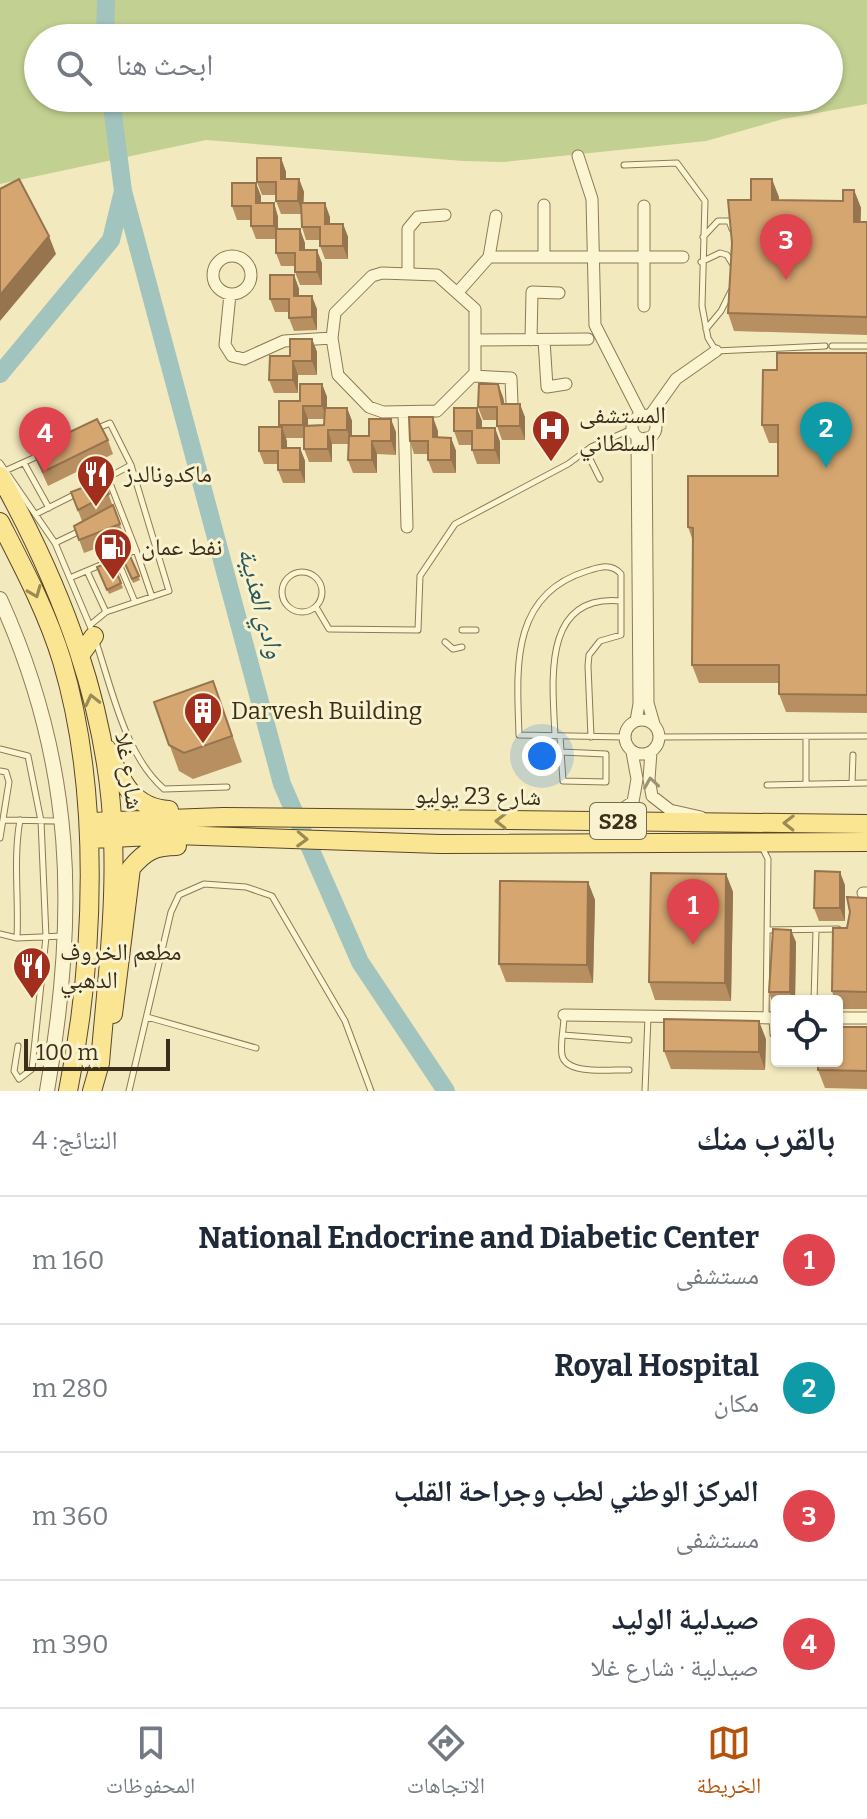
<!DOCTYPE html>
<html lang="ar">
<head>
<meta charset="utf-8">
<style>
  :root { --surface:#fff; --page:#f2f2f3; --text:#1f2937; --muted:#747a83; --line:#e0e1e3; --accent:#b45309 }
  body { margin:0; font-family:Bitter,"Noto Naskh Arabic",serif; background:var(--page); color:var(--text); direction:rtl }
  .controls { position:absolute; right:24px; bottom:24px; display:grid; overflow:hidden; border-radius:8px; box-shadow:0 2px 6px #0004 }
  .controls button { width:72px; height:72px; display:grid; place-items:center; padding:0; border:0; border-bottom:2px solid var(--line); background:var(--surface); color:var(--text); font:40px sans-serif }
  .scale { position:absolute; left:24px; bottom:20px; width:146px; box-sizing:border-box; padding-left:8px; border:4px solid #3b2e1b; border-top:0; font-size:22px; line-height:28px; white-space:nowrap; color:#3b2e1b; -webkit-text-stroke:6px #f9f2cf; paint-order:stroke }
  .you { position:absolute; left:542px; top:756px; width:28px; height:28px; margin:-20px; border:6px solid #fff; border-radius:50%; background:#1a73e8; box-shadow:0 0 0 12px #1a73e833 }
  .badge { display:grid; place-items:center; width:52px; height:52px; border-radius:50%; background:var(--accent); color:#fff; font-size:26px; font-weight:700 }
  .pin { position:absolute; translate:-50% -66px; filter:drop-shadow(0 2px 4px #0008) }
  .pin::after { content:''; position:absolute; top:42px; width:28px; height:24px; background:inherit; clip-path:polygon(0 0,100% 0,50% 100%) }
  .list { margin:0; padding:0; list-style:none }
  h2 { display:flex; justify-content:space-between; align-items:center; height:104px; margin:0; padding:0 32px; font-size:34px }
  h2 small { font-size:26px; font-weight:400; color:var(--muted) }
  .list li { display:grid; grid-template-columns:52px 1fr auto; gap:24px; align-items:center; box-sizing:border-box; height:128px; padding:0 32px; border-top:2px solid var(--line) }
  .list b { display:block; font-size:30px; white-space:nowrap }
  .list p { margin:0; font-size:26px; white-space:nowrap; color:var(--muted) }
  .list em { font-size:26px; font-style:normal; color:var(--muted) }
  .icon { flex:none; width:44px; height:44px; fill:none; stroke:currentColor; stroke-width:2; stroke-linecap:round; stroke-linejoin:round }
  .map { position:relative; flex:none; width:867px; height:1091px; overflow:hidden; direction:ltr }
  .search { position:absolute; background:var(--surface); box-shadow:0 2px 6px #0004; left:24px; right:24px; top:24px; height:88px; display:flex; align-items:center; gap:20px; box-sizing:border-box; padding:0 28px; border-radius:44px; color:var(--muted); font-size:30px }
  .sheet { height:616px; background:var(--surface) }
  nav { display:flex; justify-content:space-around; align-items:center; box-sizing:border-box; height:112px; border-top:2px solid var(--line); background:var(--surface); font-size:22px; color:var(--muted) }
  nav a { display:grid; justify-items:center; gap:4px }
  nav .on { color:var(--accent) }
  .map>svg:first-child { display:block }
</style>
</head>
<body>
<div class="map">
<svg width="867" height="1091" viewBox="0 0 867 1091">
  <rect width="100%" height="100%" fill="#f2e9be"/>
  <!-- green -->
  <path fill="#c2d191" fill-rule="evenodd" d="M0 0H867V104L783 119 706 141 504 162 463 161 206 140 0 184ZM38 38H829V98H38Z"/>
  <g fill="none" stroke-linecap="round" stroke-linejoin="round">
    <!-- river -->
    <path stroke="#a2c4be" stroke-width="18" d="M105 38 106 0
      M123 191 282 784 360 962 446 1091
      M0 374 111 240 123 191 111 98"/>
    <!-- service casing -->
    <g stroke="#8d7955" stroke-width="7">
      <path id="service" d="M624 165 677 163 705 201 702 306 708 338 716 351 825 346
        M703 237 718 221H729L732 229
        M701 262 720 253 727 255 733 265
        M706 329 721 311 731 291
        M832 346H867
        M98 428 110 423 131 465 98 483
        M586 451 600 479
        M0 463 55 543 93 633
        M24 463 49 508
        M7 470 38 456
        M108 478 136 550
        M36 514 78 493
        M55 543 82 530
        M117 559 135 602
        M87 571 106 612
        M282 592a20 20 0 1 1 40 0a20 20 0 1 1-40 0Z
        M72 577 136 550 152 597
        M316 607 329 629 418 630 420 576 455 524 568 464 591 447 632 429
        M90 625 106 612 169 591 131 465
        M462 630H476
        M96 642C112 689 125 755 164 789L227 787
        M445 642 453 649 462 647
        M555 736C553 685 540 593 621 601
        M560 736 563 781 606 782V754L561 752
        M591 737 588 666 589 655 600 641 621 635V574C611 563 600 567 587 571 509 595 517 670 519 735L624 737
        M659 737 867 736
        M806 737V784
        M0 749 28 756 41 821 46 937 32 1069 19 1079 14 1071 18 1046
        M0 771 6 772 9 782 0 838
        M852 783 853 755
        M767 785 867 783
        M4 820 57 821
        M763 849 768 859 766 1017
        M767 930 838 929
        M0 934 17 938 64 936
        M17 938C19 899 13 859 20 820
        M814 1001 816 930
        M564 1016C564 1028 560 1043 562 1055 566 1076 613 1069 629 1070
        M147 1017 256 1048
        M772 1019 773 1034
        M563 1035 629 1040
        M129 1091 171 912 179 895 204 884 246 887 272 896 345 1021 371 1091
        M645 1091 648 1017"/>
    </g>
    <!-- minor casing -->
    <g stroke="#8d7955" stroke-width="13">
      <path id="minor" d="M578 156 592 199 595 325 641 415
        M544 205V256
        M644 206V306
        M213 275a19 19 0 1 1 38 0a19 19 0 1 1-38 0Z
        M489 257H683
        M382 273 437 275 475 309V373L437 411 383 412 369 407 338 375 332 338 335 313 372 276Z
        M408 273V229L418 217 445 215
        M458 292 489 257 496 216
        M230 294 225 345 232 356 244 359 284 341 332 338
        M476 340 588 339
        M531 340 532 292 559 293
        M544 340 547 387 566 384
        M473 376 511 378 512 403
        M404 412 407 527
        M632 427a12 12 0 1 1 24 0a12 12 0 1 1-24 0Z
        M649 417 676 379 716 351
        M646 438 648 703 654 724
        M625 737a17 17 0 1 1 34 0a17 17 0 1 1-34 0Z
        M636 721 639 704 637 437
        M651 752 649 779 652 796 670 810 701 817
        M596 815 619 811 633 802 637 779 632 752
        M863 893H867
        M564 1015 777 1018
        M837 1018H867"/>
    </g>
    <!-- tertiary casing -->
    <g stroke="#8d7955" stroke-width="16">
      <path id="tertiary" d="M0 599C75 764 78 914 47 1091"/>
    </g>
    <!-- primary casing -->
    <g stroke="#5a462a" stroke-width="20">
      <path id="primary" d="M0 476C62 588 109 708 113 838 116 913 106 989 100 1063L92 1091
        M0 522C23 567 47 612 62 661 101 792 95 958 68 1091
        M81 654 94 636
        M107 749C121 780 132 808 169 810
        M89 822 223 817 867 824
        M90 839 174 835 440 844 867 842
        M113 1014 131 868C145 851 155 846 177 846"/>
    </g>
    <!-- service -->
    <use href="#service" stroke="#fcf5d2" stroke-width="5"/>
    <!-- minor -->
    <use href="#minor" stroke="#fcf5d2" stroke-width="11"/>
    <!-- tertiary -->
    <use href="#tertiary" stroke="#fcf5d2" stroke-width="14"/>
    <!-- primary -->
    <use href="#primary" stroke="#fae692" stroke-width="18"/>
  </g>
  <!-- wall -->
  <path fill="#b78f60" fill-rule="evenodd" d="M281 158 286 172V179H299L304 192 303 203 330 217V224H343L348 237V259H325L320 246V240H306L302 227V214H281L276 201V195H262L257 182Z
    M854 190 861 208 860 222H867V335L734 331 728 313 751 200 779 197V200L843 201Z
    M261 196V203H274L278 217V229L305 243V250L322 263V285H300L295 272V266H281L276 253V239H256L251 226V220H237L232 206Z
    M294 275 299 289V296L317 309V330L294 331 289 318V312H275L270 299Z
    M312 339 317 352V375H298V393H274L269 380 290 356Z
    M867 353V713L786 712 779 694V683H699L692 665 693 541 688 527 778 476V443H769L762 425 777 370Z
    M322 384 327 397V408H347L352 421V436H369L396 432V455L377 454V473H353L348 460 349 444H332V462H309L304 449V438H286L287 448H300L305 461V483H283L278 470V464H264L259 451 280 427 279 425 300 401ZM308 419H324V425L308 426Z
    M503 397 504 404 525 417V440H502L497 426V420H483L478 407Z
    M482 421V428H495L500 442V464H477L472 450V445H459L454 431Z
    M438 431V438H451L456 451V473H433L428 460V454H414L410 441Z
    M108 440 113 454 48 486 32 450Z
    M103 480 125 538 84 553 74 526 82 521 71 492Z
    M129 554 140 580 133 583 122 557Z
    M112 561 123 588 109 594 97 567Z
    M213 681 242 762 193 779 179 771 154 702Z
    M726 874 733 892 731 1001 655 1000 649 982Z
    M588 882 595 900 593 983 506 982 499 964Z
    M845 885V921H819L814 908Z
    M867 898V1009H838L837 1001H835L832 991 847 928Z
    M796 942 795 1001H777V1005H773L769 992Z
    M867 1027V1089L825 1088 818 1070Z
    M766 1039 765 1070 671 1069 664 1051Z"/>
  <!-- shaded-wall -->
  <path fill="#95744e" d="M281 158 286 172V192L281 179Z
    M299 179 304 192 303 214 298 201Z
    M772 179 779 197V218L772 200Z
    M256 183 261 196V217L256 203Z
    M854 190 861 208 860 240 854 222Z
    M274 203 278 217V239L274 226Z
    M325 203 330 217V237L325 224Z
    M343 224 348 237V259L343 246Z
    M300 229 305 243V263L300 250Z
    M49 236 56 254 0 321V295Z
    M317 250 322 263V285L317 272Z
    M294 275 299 289V309L294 296Z
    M312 296 317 309V330L312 317Z
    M312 339 317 352V375L312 361Z
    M293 361 298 375V393L293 380Z
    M322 384 327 397V419L322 406Z
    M498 384 503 397 507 417 502 404Z
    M520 404 525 417V440L520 426Z
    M303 406 308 419V438L303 425Z
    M347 408 352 421V444L347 430Z
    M477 408 482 421V442L477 428Z
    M433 417 438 431V451L433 437Z
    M391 419 396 432V455L391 441Z
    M282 427 287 441V461L282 448Z
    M495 428 500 442V464L495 450Z
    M328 430 332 444V462L328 449Z
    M451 438 456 451V473L451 460Z
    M372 441 377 454V473L372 460Z
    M300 448 305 461V483L300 470Z
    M840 872 845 885V921L840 908Z
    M726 874 733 892 731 1001 725 983Z
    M588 882 595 900 593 983 587 965Z
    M791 930 796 942 795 1001H793L790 992Z
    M759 1021 766 1039 765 1070 759 1052Z"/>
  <!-- building -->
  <path fill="#d5a670" stroke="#95744e" stroke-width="2" d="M257 158H281V179H299L298 201H276V182H257Z
    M19 179 49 236 0 295V189Z
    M751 179H772V200L843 201V190H854V222H867V317L728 313 732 243 728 200H751Z
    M232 183H256V203H274V226H251V206H232Z
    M301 203H325V224H343V246H320V227H302Z
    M276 229H300V250H317V272H295V253H276Z
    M270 275H294V296H312V317L289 318V299H270Z
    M290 339H312V361H293V380H269L270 356H290Z
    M777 353H867V695L779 694V665H692L693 528 688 527V476H778V425H762L763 370H777Z
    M300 384H322V406H303V425H279V401H300Z
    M479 384H498L502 404H520V426H497V407H478Z
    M325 408H347V430H328V449H304V426L324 425Z
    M454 408H477V428H495V450H472V431H454Z
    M409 417H433V437L451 438V460H428V441H410Z
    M97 419 108 440 43 472 32 450Z
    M369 419H391V441H372V460H348L349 436H369Z
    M259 427H282V448H300V470H278V451H259Z
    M103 480 109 494 78 510 71 492Z
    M113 505 120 524 79 540 74 526Z
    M129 554 139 576 132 579 122 557Z
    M112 561 121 583 107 590 97 567Z
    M213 681 232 736 184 753 169 745 154 702Z
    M815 871 840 872V908H814Z
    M651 873 726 874 725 983 649 982Z
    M500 881 588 882 587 965 499 964Z
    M847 897 867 898V992L832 991 833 928H847L850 912Z
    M773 929 791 930 790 992H769Z
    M664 1019 759 1021V1052L664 1051Z
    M837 1027H867V1071L818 1070V1061H837Z"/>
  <!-- one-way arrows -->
  <defs><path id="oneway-chevron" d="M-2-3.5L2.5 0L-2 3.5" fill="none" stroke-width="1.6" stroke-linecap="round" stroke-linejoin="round" transform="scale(2)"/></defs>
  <g stroke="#9a8a56">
    <use href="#oneway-chevron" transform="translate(35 592) rotate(68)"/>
    <use href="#oneway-chevron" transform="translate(92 700) rotate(-103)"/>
    <use href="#oneway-chevron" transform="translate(501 821) rotate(-179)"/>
    <use href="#oneway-chevron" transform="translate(789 823) rotate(-179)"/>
    <use href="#oneway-chevron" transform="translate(302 839) rotate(2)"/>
  </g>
  <use stroke="#9c9276" href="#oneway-chevron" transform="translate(651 783) rotate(-99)"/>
  <!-- icons -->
  <defs>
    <g id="hospital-pin" transform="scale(2)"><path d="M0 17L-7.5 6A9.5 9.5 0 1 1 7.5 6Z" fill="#a22e1e" stroke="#f9f2cf"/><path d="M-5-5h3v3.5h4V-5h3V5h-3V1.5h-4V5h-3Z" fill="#fff"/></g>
    <g id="restaurant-pin" transform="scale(2)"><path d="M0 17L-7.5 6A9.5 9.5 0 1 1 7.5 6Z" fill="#a22e1e" stroke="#f9f2cf"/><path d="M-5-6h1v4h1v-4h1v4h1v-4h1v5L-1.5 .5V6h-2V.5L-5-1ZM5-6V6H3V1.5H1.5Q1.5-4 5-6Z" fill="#fff"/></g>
    <g id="fuel-pin" transform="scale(2)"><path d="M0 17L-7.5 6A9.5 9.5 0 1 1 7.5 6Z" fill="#a22e1e" stroke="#f9f2cf"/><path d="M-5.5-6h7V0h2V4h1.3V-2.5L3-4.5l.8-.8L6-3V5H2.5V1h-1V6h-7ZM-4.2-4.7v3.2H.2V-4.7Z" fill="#fff"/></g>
    <g id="building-pin" transform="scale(2)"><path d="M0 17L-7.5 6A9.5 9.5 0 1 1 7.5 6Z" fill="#a22e1e" stroke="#f9f2cf"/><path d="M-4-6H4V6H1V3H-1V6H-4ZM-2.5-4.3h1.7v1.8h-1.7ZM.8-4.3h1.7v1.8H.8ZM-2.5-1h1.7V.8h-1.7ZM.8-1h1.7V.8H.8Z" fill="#fff"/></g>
  </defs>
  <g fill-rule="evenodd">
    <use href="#hospital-pin" x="551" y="429"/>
    <use href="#restaurant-pin" x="96" y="474"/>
    <use href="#fuel-pin" x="113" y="547"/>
    <use href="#building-pin" x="203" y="711"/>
    <use href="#restaurant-pin" x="32" y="966"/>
  </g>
  <g text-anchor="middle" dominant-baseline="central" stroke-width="6" stroke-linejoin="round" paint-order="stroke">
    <!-- shield labels -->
    <rect fill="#f9f2cf" stroke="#746951" stroke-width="2" x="590" y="803" width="56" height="36" rx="6"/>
    <g font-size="22" font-weight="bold" fill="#3b2e1b">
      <text x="618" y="821">S28</text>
    </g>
    <!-- poi labels -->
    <g font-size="24" fill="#3b2e1b" stroke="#f9f2cf" text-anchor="start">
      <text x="579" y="415">المستشفى<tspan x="579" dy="28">السلطاني</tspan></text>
      <text x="124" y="474">ماكدونالدز</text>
      <text x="141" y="547">نفط عمان</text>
      <text x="231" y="711">Darvesh Building</text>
      <text x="60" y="952">مطعم الخروف<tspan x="60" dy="28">الدهبي</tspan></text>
    </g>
    <!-- street labels -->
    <g font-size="24" fill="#3b2e1b" stroke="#f9f2cf">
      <text transform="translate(129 771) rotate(81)">شارع غلا</text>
      <text transform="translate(478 796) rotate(1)">شارع 23 يوليو</text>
    </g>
    <!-- water labels -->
    <g font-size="26" font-style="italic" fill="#29595c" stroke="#f9f2cf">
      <text transform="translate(261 603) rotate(75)">وادي العذيبة</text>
    </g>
  </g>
</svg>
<div class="controls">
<button><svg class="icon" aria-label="locate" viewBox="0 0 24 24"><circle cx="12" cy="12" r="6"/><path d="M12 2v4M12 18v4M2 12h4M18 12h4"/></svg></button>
</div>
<div class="scale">100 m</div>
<div class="you"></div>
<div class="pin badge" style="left:693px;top:945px;background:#e0444e">1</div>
<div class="pin badge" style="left:826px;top:468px;background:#0f9aa8">2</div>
<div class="pin badge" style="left:786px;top:280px;background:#e0444e">3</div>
<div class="pin badge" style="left:45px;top:473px;background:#e0444e">4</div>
<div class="search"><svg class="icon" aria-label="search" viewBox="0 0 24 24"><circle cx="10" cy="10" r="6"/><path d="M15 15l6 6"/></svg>ابحث هنا</div>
</div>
<section class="sheet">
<h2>بالقرب منك<small>النتائج: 4</small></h2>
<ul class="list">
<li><span class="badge" style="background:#e0444e">1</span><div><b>National Endocrine and Diabetic Center</b><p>مستشفى</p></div><em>160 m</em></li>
<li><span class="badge" style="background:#0f9aa8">2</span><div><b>Royal Hospital</b><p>مكان</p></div><em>280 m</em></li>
<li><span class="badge" style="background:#e0444e">3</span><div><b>المركز الوطني لطب وجراحة القلب</b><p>مستشفى</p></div><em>360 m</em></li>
<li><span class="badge" style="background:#e0444e">4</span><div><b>صيدلية الوليد</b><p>صيدلية · شارع غلا</p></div><em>390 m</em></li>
</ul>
</section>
<nav>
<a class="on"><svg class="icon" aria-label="map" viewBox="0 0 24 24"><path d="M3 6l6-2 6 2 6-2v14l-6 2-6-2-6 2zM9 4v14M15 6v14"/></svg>الخريطة</a>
<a><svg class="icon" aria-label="directions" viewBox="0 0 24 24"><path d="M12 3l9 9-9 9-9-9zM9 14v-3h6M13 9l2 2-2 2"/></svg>الاتجاهات</a>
<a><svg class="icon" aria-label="saved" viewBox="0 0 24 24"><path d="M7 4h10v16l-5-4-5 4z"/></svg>المحفوظات</a>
</nav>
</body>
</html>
